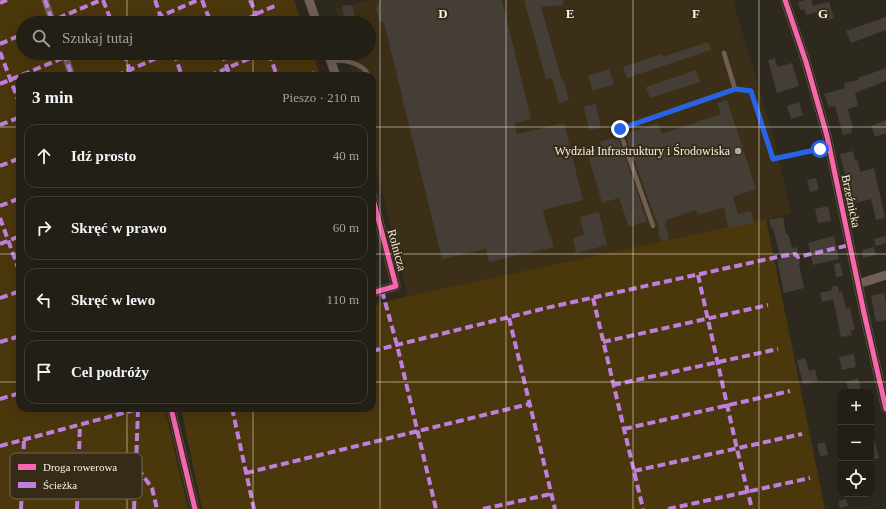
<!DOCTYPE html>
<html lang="pl">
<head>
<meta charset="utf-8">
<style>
  :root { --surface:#221f16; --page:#2a271f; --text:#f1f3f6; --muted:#a2a2a1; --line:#3f3d35 }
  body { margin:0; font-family:Georgia,serif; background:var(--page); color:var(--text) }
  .controls { position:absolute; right:12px; bottom:12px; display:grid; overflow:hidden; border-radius:8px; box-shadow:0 4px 16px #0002 }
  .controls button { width:36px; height:36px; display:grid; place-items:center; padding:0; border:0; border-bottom:1px solid var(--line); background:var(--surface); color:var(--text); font:20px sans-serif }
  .stop { position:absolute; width:12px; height:12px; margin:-9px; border:3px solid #2563eb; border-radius:50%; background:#fff }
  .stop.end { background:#2563eb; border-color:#fff; box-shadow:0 1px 4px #0008 }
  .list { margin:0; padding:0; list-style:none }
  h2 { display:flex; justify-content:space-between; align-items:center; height:52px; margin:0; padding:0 16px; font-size:17px }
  h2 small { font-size:13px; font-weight:400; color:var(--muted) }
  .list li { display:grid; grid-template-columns:26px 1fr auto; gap:12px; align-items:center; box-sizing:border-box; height:64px; margin:0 8px 8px; padding:0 8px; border:1px solid var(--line); border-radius:12px }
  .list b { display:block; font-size:15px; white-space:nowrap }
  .list em { font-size:13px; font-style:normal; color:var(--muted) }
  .icon { flex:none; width:22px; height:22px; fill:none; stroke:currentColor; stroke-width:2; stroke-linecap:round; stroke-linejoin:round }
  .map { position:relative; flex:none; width:886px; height:509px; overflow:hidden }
  .search { position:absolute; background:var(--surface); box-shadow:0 4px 16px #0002; left:16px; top:16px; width:360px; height:44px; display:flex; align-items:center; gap:10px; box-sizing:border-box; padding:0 14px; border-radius:22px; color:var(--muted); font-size:15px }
  .panel { position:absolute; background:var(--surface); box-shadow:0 4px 16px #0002; left:16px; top:72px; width:360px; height:340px; border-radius:12px }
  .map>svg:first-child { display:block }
</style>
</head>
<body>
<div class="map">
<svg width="886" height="509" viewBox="0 0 886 509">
  <rect width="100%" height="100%" fill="#2e291e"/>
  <!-- built -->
  <path fill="#3c2f17" d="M370 0H733L777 150 791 214 408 296 372 152V76H353L347 53H369V23H340L336 9Z"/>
  <!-- green -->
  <path fill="#4b370c" d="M0 0H294L302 23H23V53H313L320 76H20V408H165L188 509H0Z
    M766 219 825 509H202L181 408H372V305L408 296Z"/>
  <!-- building -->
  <path fill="#443e37" d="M380 0H502L531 119 515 123 517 134 564 123 583 200 543 210 549 235 550 234 554 247 489 262 486 249 442 259 384 23 379 20 376 9Z
    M524 0H563V5L541 7 562 81H564L569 100 559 103 552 78 546 79Z
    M805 0H811L813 6 829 2 834 18 827 20 826 16 822 17 821 11 806 15 804 9 800 10 798 2Z
    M352 5 356 20 345 23 342 6Z
    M886 17V30L851 43 846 31Z
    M708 42 711 50 627 78 623 67 661 54 662 57Z
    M775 58 777 67 792 63 799 86 777 93 768 60Z
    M886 68V81L855 93 858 106 848 109 853 128H851L852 133 843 135 835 106 829 107 824 94 845 88 844 83 859 80 858 78Z
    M609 69 614 84 593 91 588 76Z
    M696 70 700 82 650 98 646 87Z
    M727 100 756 189 733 197 738 214 751 211 754 223 728 228 724 207 698 215 696 210 666 220 667 223H665L669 239 661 241 658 232 660 231 625 134 658 123 662 134 721 114 717 103Z
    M799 102 803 115 791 119 787 106Z
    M596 104 601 128 589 130 584 107Z
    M886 120V133L875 137 871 126Z
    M618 136 647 221 629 227 619 198 602 203 587 152 603 148 600 142Z
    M853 151 855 161 858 160 860 172 874 168 885 218 876 220 871 199 855 203 852 202 840 154Z
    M816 178 819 190 810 192 807 180Z
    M828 206 831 221 818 223 815 209Z
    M599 212 607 245 576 253 573 238 584 235 580 217Z
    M783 217 786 234H788L792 248 797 247 800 264H799L804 288 784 293 777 260 781 259 773 228 771 229 769 220Z
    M834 236 839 259 813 265 808 243Z
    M886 236V243L876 246 874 239Z
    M874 247 876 255 863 258 862 250Z
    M840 263 843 276 836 277 834 264Z
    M838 286 839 292H842L846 309 850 308 855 330H851L852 335 841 337 833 299 822 302 820 293 832 290 831 287Z
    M884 293 886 303V320L876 322 871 296Z
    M854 354 856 367 842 370 839 357Z
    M805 358 809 371 815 369 818 381 803 384 797 360Z
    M858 378 861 391 849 392 846 382Z
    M873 435 879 458 871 460V436Z
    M825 442 828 455 820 456 817 444Z
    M846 499 848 506 840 508 838 501Z"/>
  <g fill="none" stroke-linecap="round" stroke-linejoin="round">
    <!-- service -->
    <path stroke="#6f5f54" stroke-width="4.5" d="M724 53 735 89 751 91 773 159 829 147
      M331 61C344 59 363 63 369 76
      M653 226 619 129 735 89"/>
    <!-- pedestrian -->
    <path stroke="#6f5f54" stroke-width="7" d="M45 0 53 23
      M64 53 72 76"/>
    <!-- minor -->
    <path stroke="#6f5f54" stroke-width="9" d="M309 0 317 23
      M785 0 806 62 827 136 864 313 886 409
      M328 53 336 76
      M372 195 396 286 372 293
      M858 284 886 275
      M171 408 195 509"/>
    <!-- quiet -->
    <path stroke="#c07fdc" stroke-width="4" stroke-dasharray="8 4" stroke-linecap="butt" d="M45 0 53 23
      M103 0 112 23
      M155 0 163 23
      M202 0 211 23
      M250 0 256 14 254 16 257 23
      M0 3 7 0
      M256 14 277 5
      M47 23 101 0
      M145 23 198 0
      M237 23 254 16
      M0 44 23 34
      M0 52 20 105
      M64 53 72 76
      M124 53 132 76
      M174 53 182 76
      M222 53 230 76
      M269 53 277 76
      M116 76 168 53
      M209 76 262 53
      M307 76 315 73
      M0 84 75 53
      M0 125 20 117
      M0 166 20 158
      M0 206 20 198
      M0 218 20 273
      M0 244 20 236
      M698 275 737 449 752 509
      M382 291 397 345 436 509
      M0 298 20 291
      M593 298 643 509
      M509 318 555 509
      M0 342 20 336
      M603 342 768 305
      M372 351 546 308 777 257 795 254 798 257 850 245
      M613 385 778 349
      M0 399 20 393
      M232 408 254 509
      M138 409 136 466 152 488 157 509
      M624 429 790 391
      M0 446 142 408
      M634 471 802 434
      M246 473 529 404
      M21 509 24 440
      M77 509 80 425
      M134 509 136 466
      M483 509 551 494
      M668 509 810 478"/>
    <!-- cycleway casing -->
    <g stroke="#352b17" stroke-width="8">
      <path id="cycleway" d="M785 0 806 62 827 136 864 313 886 409
        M372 195 396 286 372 293
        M171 408 195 509"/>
    </g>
    <!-- cycleway -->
    <use href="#cycleway" stroke="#f766af" stroke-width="5"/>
  </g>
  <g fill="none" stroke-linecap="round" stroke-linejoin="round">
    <!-- route -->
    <path stroke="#2563eb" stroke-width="5" d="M620 129 736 89 751 91 773 159 820 149"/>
  </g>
  <!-- grid -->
  <path fill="none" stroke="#f8f1e5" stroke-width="1" stroke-opacity="0.55" d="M127 0V23M253 0V23M380 0V509M506 0V509M633 0V509M759 0V509M127 53V76M253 53V76M0 127H20M372 127H886M0 254H20M372 254H886M0 382H20M372 382H886M127 408V509M253 408V509"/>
  <!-- markers -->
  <circle fill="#b1ab9f" stroke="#352b17" stroke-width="1.5" cx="738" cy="151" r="4"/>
  <g text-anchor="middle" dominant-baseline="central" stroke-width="4" stroke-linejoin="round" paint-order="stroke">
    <!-- poi labels -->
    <g font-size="12" fill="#f8f1e5" stroke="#352b17" text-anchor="end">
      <text x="730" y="151">Wydział Infrastruktury i Środowiska</text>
    </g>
    <!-- street labels -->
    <g font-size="12" fill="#f8f1e5" stroke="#352b17">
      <text transform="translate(851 201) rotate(78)">Brzeźnicka</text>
      <text transform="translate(397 250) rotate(75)">Rolnicza</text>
    </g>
  </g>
  <!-- legend -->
  <rect x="10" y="453" width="132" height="46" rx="6" fill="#352b17" stroke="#706655" stroke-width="1"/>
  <rect x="18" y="464" width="18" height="6" fill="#f766af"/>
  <rect x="18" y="482" width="18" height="6" fill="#c07fdc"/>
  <g font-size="11" fill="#f8f1e5">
    <text x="43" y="471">Droga rowerowa</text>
    <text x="43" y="489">Ścieżka</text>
  </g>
  <g font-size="13" text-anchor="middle" font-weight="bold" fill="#f8f1e5" stroke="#352b17" stroke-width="4" stroke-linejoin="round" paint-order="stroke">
    <text x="443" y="18">D</text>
    <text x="570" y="18">E</text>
    <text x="696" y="18">F</text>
    <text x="823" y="18">G</text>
  </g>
</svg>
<div class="controls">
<button>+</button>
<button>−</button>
<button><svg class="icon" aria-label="locate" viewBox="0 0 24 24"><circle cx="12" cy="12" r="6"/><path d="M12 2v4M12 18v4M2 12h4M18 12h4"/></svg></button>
</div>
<div class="stop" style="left:820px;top:149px"></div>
<div class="stop end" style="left:620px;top:129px"></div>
<div class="search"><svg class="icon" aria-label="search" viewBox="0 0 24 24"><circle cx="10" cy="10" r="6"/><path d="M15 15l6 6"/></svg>Szukaj tutaj</div>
<section class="panel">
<h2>3 min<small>Pieszo · 210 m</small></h2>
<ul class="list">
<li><svg class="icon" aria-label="ahead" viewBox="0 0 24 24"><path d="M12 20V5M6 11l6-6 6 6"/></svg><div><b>Idź prosto</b></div><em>40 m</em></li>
<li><svg class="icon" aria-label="right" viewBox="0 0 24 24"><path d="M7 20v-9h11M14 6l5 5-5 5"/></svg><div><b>Skręć w prawo</b></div><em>60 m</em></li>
<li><svg class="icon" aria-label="left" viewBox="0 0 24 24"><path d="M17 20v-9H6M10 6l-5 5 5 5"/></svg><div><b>Skręć w lewo</b></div><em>110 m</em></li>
<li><svg class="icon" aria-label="arrive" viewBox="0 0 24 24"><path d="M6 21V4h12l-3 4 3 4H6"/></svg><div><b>Cel podróży</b></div></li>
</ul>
</section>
</div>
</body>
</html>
